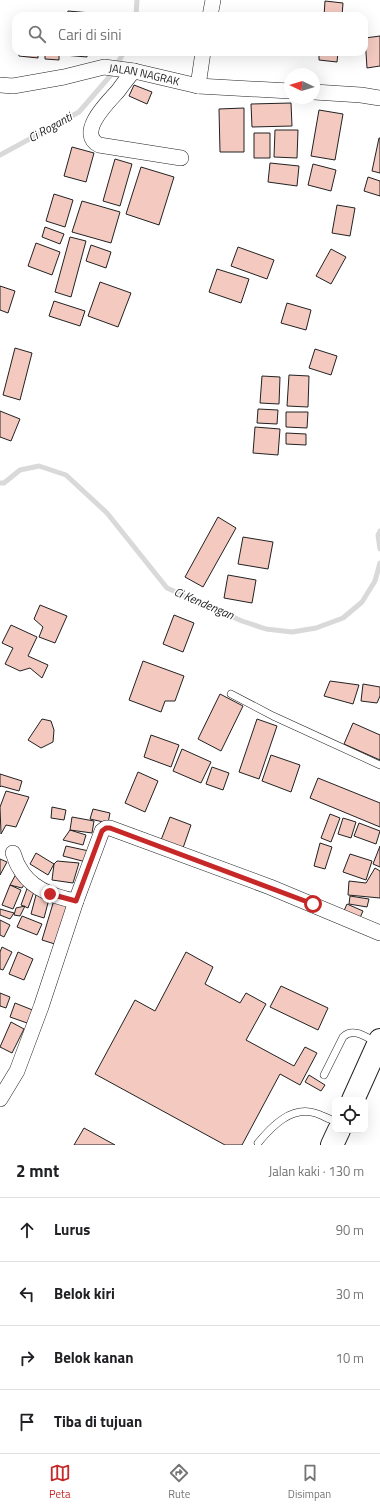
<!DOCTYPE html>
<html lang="id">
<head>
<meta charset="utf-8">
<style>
  :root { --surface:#fff; --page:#f6f6f6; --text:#202124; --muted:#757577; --line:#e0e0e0; --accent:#c62828 }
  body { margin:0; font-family:"Titillium Web",sans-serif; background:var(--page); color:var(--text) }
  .controls { position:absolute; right:12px; bottom:12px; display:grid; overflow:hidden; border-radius:8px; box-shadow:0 4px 16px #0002 }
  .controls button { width:36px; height:36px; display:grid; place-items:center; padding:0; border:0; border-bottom:1px solid var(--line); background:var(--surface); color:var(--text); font:20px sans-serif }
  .compass { position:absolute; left:284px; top:68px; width:36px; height:36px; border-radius:50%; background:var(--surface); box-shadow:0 4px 16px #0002; rotate:274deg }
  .stop { position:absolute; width:12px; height:12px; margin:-9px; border:3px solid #c62828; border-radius:50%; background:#fff }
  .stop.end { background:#c62828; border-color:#fff; box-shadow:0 1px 4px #0008 }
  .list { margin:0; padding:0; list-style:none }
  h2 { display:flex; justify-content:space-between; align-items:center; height:52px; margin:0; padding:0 16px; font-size:17px }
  h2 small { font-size:13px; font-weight:400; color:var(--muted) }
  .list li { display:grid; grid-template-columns:26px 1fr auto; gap:12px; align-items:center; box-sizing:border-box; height:64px; padding:0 16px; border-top:1px solid var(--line) }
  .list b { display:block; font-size:15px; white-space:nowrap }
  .list em { font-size:13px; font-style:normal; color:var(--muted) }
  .icon { flex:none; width:22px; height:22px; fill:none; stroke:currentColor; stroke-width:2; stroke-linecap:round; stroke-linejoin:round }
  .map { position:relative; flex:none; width:380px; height:1145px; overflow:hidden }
  .search { position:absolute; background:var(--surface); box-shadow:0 4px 16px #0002; left:12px; right:12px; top:12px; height:44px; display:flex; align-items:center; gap:10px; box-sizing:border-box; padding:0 14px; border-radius:12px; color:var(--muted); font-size:15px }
  .sheet { height:308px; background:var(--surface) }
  nav { display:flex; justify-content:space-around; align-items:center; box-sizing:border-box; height:56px; border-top:1px solid var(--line); background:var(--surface); font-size:11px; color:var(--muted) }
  nav a { display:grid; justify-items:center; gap:2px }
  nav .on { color:var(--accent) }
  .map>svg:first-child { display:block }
</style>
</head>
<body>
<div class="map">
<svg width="380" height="1145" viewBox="0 0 380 1145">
  <rect width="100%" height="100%" fill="#fff"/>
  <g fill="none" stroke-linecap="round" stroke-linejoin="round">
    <!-- stream -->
    <path stroke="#d9d9d9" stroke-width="5" d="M136 16 137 0
      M116 66 124 52
      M0 155 79 112 111 75
      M0 483H4L20 470 39 466 66 475 107 513 167 588 242 621 266 629 292 632 316 628 343 618 362 602 375 581 380 563
      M380 531 378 535 380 549"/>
  </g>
  <!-- building -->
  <path fill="#f3c9c0" stroke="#222" d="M325 1 343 3 342 16H324Z
    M68 11 91 13V16H67Z
    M380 36V66L367 68 365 38Z
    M19 52H38V58L19 56Z
    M45 52H59V60L45 59Z
    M64 52H87V57L64 55Z
    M319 52H338L337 62 319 60Z
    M134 85 152 92 147 104 129 96Z
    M291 103 292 126 252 127 251 104Z
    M244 108V152H220L219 109Z
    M319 110 343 114 335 160 311 156Z
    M275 130H298L297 158 274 157Z
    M254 133H270V158H254Z
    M379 138H380V173L372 171Z
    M72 147 94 153 86 182 64 176Z
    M115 159 132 164 120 206 103 201Z
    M270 163 299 166 297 186 268 182Z
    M313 164 336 170 331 191 308 185Z
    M141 167 174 177 159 225 126 214Z
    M368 177 380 181V196L364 191Z
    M54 194 73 200 65 227 46 221Z
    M82 201 120 212 111 243 72 232Z
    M337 205 355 208 350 236 332 233Z
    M45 227 64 234 60 244 42 237Z
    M70 237 86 241 71 297 55 292Z
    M36 243 60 252 52 275 28 266Z
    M91 245 111 252 106 268 86 261Z
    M238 247 274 260 267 279 231 266Z
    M331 249 346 257 331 284 316 276Z
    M217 269 249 279 241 303 209 292Z
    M100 282 131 293 118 327 88 316Z
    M0 286 15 291 8 313 0 310Z
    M54 301 85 311 80 326 49 316Z
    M287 303 311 310 306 330 281 323Z
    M15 348 32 353 20 400 3 395Z
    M315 349 337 356 331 375 309 368Z
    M289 375 309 376 308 407 287 406Z
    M262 376 280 377 279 404 260 403Z
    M258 409 278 410 277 424 257 423Z
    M0 411 20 419 11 441 0 437Z
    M286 412H308L307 428 286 427Z
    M255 427 280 429 278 455 253 453Z
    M286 433 306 434V445L286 444Z
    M218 517 236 528 203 587 185 577Z
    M243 537 273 542 268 569 238 564Z
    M228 575 256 580 252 603 224 598Z
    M40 605 67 616 55 643 39 637 43 627 34 619Z
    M174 615 194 623 183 652 163 644Z
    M11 625 37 637 28 656 48 665 42 678 30 668 20 671 5 664 13 648 2 643Z
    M143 661 184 676 175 701H165L161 712 129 700Z
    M330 681 359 685 353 704 324 696Z
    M363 684 380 687V696L377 703 361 701Z
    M220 694 243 706 221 751 198 739Z
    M42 719 51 721 54 730 53 742 41 748 28 740Z
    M257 719 277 726 259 779 239 772Z
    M353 723 380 735V760L344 744Z
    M151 735 179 745 171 767 144 757Z
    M182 749 211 762 201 783 173 771Z
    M271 755 300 765 291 792 262 781Z
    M212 767 229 773 223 790 206 784Z
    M138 772 158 781 145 812 125 803Z
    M0 774 22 781 19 791 1 786 0 787Z
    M318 778 380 803V827L310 798Z
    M6 791 29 797 16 827 6 825 1 834 0 807Z
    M52 807 66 810 64 820 51 818Z
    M93 809 110 813 108 823 90 819Z
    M330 814 340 818 331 842 321 838Z
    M72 817 94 821 92 833 70 830Z
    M170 817 191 825 183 848 161 840Z
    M343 818 356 822 351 838 338 834Z
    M359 823 380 831 376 844 354 836Z
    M70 830 86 835 83 845 63 840Z
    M320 843 332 847 325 869 314 866Z
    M66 846 89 851 86 862 63 856Z
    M380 846V867L373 864Z
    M36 853 54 864 48 875 30 864Z
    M350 854 372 861 366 880 343 872Z
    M0 859 7 862 0 875Z
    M57 861 79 863 73 883 52 880 54 864Z
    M375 868 380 871V898L348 895 349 881 366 883Z
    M16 874 27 880 22 888 10 885Z
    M10 885 21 890 13 909 2 905Z
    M28 886 35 889 28 908 21 905Z
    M36 895 49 899 44 918 31 914Z
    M350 896 369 899 367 907 349 904Z
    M54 900 70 905 58 945 42 940Z
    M347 904 363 911 359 920 343 913Z
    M25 906 20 916 14 915 16 908Z
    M0 909 14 913 10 919 0 915Z
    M22 916 42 924 37 935 17 927Z
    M0 920 10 925 4 937 0 935Z
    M2 947 12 952 3 970 0 969V952Z
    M18 952 33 959 24 980 9 974Z
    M186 952 213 967 205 984 240 1003 246 993 266 1004 246 1040 294 1066 305 1047 317 1053 300 1085 280 1074 242 1145H225L95 1074 135 1000 155 1011Z
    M281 986 328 1008 318 1030 270 1007Z
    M0 993 10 997 6 1008 0 1006Z
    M15 1003 35 1011 30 1024 10 1017Z
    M11 1022 24 1029 12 1053 0 1047Z
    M309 1075 325 1085 321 1091 305 1082Z
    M84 1128 115 1145H74Z"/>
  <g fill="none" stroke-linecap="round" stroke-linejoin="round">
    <!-- service casing -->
    <g stroke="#222" stroke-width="8">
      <path id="service" d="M231 694 273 716 380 765
        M324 1075 343 1037C353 1027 366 1037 376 1042
        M258 1143C272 1126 291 1106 315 1113 322 1115 328 1119 335 1121"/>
    </g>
    <!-- minor casing -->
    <g stroke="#222" stroke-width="16">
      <g id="minor">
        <path d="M210 16 213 0"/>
        <path d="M134 71C128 77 123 84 118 91 108 102 76 133 99 145L181 158"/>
        <path id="s1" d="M0 85 13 86 64 77 104 67 134 71 198 86 290 91"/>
        <path d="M198 86 203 52"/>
        <path d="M314 92 361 95 380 98"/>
        <path d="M13 853C15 857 16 863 19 867 30 889 54 897 76 901L102 831 106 828H110L270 887 380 933"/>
        <path d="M0 1099 17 1071 41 1007 76 901"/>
      </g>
    </g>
    <!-- trunk casing -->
    <g stroke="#222" stroke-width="24">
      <path id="trunk" d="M353 1100 380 1040
        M332 1145 339 1130"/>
    </g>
    <!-- service -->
    <use href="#service" stroke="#fff" stroke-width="7"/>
    <!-- minor -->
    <use href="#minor" stroke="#fff" stroke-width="15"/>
    <!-- trunk -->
    <use href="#trunk" stroke="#fff" stroke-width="22"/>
  </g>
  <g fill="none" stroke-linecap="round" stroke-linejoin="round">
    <!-- route -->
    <path stroke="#c62828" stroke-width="5" d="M50 894 76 901 102 831 106 828H110L313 904"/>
  </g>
  <g text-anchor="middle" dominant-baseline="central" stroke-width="3" stroke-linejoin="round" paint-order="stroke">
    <!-- street labels -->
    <g font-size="11" fill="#222" stroke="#fff">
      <text stroke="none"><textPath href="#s1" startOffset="147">JALAN NAGRAK</textPath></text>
    </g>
    <!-- water labels -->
    <g font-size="12" font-style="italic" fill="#222" stroke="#fff">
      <text transform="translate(50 127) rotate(-29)">Ci Roganti</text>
      <text transform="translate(204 603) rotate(23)">Ci Kendengan</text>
    </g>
  </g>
</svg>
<div class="controls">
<button><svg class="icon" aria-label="locate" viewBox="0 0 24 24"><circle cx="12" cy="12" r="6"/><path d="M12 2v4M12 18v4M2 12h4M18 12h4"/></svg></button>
</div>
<svg class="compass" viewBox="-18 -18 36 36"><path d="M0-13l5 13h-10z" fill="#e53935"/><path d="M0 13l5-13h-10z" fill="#757577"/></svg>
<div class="stop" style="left:313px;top:904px"></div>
<div class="stop end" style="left:50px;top:894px"></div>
<div class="search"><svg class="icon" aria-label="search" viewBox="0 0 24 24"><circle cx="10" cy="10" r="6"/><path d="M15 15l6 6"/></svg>Cari di sini</div>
</div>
<section class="sheet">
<h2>2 mnt<small>Jalan kaki · 130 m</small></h2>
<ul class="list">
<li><svg class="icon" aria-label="ahead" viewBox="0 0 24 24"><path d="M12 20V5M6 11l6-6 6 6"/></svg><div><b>Lurus</b></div><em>90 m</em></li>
<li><svg class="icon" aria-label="left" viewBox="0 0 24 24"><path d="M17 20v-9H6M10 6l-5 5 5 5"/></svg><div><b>Belok kiri</b></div><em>30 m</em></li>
<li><svg class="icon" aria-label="right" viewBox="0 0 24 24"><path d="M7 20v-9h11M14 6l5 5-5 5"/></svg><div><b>Belok kanan</b></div><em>10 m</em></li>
<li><svg class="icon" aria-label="arrive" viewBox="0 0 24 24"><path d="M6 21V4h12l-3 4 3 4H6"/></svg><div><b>Tiba di tujuan</b></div></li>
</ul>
</section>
<nav>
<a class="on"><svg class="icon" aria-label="map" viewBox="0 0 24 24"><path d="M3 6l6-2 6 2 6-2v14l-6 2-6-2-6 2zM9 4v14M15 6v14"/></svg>Peta</a>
<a><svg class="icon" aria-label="directions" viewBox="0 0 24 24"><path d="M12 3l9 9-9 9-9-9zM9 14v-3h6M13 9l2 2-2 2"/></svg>Rute</a>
<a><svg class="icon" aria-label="saved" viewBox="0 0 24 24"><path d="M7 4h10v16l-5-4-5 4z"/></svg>Disimpan</a>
</nav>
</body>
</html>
